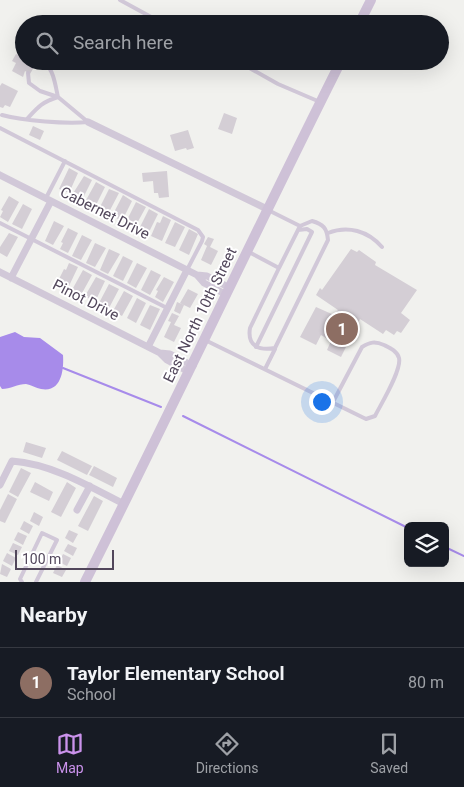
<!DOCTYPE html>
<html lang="en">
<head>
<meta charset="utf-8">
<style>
  :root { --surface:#171b24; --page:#242831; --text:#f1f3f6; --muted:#9ea1a6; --line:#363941; --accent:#ca92eb }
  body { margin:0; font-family:Roboto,sans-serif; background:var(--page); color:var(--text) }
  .controls { position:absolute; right:15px; bottom:15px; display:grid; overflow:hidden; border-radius:8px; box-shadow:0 5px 20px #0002 }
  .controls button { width:45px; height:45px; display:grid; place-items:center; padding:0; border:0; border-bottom:1px solid var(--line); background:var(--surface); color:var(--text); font:25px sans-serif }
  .scale { position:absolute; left:15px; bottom:12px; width:99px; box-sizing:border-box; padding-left:5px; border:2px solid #52475b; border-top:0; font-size:14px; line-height:18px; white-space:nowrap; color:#52475b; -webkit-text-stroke:4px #fff; paint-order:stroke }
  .you { position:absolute; left:321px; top:401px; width:18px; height:18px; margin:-12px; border:4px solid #fff; border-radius:50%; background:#1a73e8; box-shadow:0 0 0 8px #1a73e833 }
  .badge { display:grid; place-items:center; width:32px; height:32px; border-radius:50%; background:var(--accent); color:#fff; font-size:16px; font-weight:700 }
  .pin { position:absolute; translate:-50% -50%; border:2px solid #fff; box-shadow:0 1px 5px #0006 }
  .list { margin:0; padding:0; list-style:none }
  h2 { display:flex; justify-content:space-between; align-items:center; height:65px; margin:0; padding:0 20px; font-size:21px }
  h2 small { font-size:16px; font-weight:400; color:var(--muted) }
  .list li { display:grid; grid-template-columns:32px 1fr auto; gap:15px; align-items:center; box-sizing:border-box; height:70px; padding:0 20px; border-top:1px solid var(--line) }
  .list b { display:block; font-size:19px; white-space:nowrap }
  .list p { margin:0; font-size:16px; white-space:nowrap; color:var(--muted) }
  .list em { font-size:16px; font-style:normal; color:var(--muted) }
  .icon { flex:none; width:28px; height:28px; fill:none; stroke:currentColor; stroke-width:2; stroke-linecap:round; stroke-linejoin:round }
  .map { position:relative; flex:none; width:464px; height:582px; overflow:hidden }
  .search { position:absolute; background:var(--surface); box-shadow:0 5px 20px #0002; left:15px; right:15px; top:15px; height:55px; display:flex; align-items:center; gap:12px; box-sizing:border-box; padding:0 18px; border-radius:28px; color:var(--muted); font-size:19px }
  .sheet { height:135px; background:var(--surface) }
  nav { display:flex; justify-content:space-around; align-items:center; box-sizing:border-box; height:70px; border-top:1px solid var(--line); background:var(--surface); font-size:14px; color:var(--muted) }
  nav a { display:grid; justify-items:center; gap:2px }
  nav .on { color:var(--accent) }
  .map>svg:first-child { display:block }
</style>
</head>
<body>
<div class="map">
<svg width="464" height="582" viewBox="0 0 464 582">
  <rect width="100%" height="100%" fill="#f1f1ee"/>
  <!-- water -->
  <path fill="#a78bea" d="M15 332 24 337 40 338 63 355C64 369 62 393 41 389 36 388 31 385 26 384 18 384 10 389 2 389L0 386V337Z"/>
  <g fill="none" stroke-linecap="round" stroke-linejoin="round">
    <!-- stream -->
    <path stroke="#a78bea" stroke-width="2" d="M63 368 161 407
      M183 416 408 528
      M445 547 464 556"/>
  </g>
  <!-- building -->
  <path fill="#d4ced5" d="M16 54 24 57V61H31L29 65 34 67 30 74 25 71 23 77 12 71 16 63 12 61Z
    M2 83 18 91 10 107 5 105 3 108 0 107V86Z
    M224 113 237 118 232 134 218 129Z
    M33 126 44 131 40 140 29 135Z
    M188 130 194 148 187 150 186 148 175 151 170 135Z
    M69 168 78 173 69 193 59 189Z
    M167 171 169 197 159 198 158 193H154L153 181 143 182 142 173Z
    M84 176 92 180 82 200 72 195Z
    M96 182 105 187 95 207 85 202Z
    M109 189 119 193 108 214 99 209Z
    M123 195 132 201 122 221 112 216Z
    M9 196 19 202 8 222 0 217 3 211 1 210Z
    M136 202 146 207 135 227 126 222Z
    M23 204 32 209 22 229 12 224Z
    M149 209 158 214 148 234 139 229Z
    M163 216 171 220 162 241 151 236 157 222 160 223Z
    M54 221 64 226 53 245 45 241Z
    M175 222 185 227 175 247 165 243Z
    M68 228 78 233 68 253 60 249 63 243 61 242Z
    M189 229 198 234 189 255 179 250Z
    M9 233 18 237 7 257 0 253V247Z
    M82 235 92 240 81 260 72 256Z
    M208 237 214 239 210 247 218 251 211 265 201 260 207 246 204 244Z
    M95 243 106 248 95 267 86 263Z
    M109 249 120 254 108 274 100 270Z
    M351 249 357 252 359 250 376 262 375 265 417 290 401 313 410 320 401 333 397 331 394 335 386 330 383 334 360 319 341 357 327 350 331 341 321 335 316 345 300 337 316 307 334 315 338 310 316 295 320 288 322 290Z
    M123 256 133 261 123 281 113 276Z
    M69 263 78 267 68 288 57 283 64 269 66 270Z
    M137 263 147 268 136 288 127 283Z
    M83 270 92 275 81 295 72 290Z
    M151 270 161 275 150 295 141 290Z
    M96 277 105 281 95 302 85 296Z
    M164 277 174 282 163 302 155 297 158 291 156 290Z
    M109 284 119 289 109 308 99 303Z
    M188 289 198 294 190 308 180 303Z
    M124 291 133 296 122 316 113 311Z
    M137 298 146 303 136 323 127 318Z
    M177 302 184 305 180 314 174 311Z
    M150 305 160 309 150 330 140 325Z
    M172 313 179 316 174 325 181 328 174 342 164 337 171 322 168 321Z
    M26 442 46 448 42 458 23 452Z
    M62 451 92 466 87 475 57 460Z
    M94 466 117 478 113 487 89 475Z
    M21 468 31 473 18 497 9 492Z
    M35 482 53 492 49 501 30 492Z
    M67 482 76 488 61 517 51 512Z
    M8 494 17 499 5 523 0 521V510Z
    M94 496 103 501 88 531 78 526Z
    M34 512 43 517 39 526 30 521Z
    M24 521 33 526 29 534 20 529Z
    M69 530 78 534 73 543 65 538Z
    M18 532 27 536 23 545 14 540Z
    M13 543 22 547 18 555 9 551Z
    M68 544 77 548 73 556 64 551Z
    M7 553 16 558 12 566 3 561Z
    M63 554 71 558 67 566 59 562Z
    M2 564 11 569 7 577 0 574Z
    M57 565 66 570 62 577 53 573Z"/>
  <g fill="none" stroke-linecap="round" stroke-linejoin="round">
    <!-- lane -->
    <path stroke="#d1c8d8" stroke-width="4" d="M120 0 164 24
      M44 61C54 71 55 84 58 97L88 122
      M237 61 278 84 320 102
      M34 63 36 61
      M28 73 29 83 40 91 58 97
      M2 115C24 121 66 124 88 122
      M27 119C38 107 42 102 58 97
      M0 128 198 230 203 237 202 241 187 270
      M46 198 65 161
      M268 210 300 226
      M0 223 167 308
      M328 233C348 225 368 231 382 247
      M247 251 279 268 300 226 312 221C323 224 327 228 328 240L275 348C259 351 247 346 250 328L279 268
      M205 340 366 419 375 416C381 404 402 370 399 358 397 351 390 348 384 345 375 341 370 342 362 347L333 402
      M256 347 312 232 307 229 298 230
      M265 369 275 349
      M22 582 20 579 42 533 57 540 36 582"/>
    <!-- street -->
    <path stroke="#d1c8d8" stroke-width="7" d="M88 122 267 209
      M0 175 197 275
      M0 272 160 353
      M11 278 51 201
      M227 295 204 283 197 275 207 276 230 288
      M148 347 187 270
      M189 372 167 360 160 353 170 354 193 366
      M0 485 12 461C52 464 89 486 124 504
      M77 510 90 486"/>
    <!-- secondary -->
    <path stroke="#cec1d7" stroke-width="10" d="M359 24 371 0
      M85 582C172 409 254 234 341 61"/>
  </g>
  <g text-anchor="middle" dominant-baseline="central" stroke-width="4" stroke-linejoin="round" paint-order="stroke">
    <!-- street labels -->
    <g font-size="15" fill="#52475b" stroke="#fff">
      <text transform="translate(105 213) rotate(27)">Cabernet Drive</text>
      <text transform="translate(86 300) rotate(27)">Pinot Drive</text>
      <text transform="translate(200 315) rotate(-64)">East North 10th Street</text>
    </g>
  </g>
</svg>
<div class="controls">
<button><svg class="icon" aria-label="layers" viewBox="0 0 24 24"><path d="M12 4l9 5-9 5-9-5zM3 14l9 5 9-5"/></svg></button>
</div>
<div class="scale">100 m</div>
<div class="you"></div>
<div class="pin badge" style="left:342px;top:329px;background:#8d6e63">1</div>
<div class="search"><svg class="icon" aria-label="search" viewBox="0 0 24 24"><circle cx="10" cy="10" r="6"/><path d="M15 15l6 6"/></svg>Search here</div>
</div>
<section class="sheet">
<h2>Nearby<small></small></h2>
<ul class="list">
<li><span class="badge" style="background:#8d6e63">1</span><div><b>Taylor Elementary School</b><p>School</p></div><em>80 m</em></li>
</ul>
</section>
<nav>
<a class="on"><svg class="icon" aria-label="map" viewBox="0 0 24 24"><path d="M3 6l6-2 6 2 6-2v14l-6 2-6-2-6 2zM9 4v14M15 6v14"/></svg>Map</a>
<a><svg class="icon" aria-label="directions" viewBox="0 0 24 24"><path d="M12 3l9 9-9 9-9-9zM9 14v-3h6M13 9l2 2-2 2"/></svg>Directions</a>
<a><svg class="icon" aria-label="saved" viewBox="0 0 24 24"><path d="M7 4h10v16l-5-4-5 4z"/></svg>Saved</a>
</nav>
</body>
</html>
